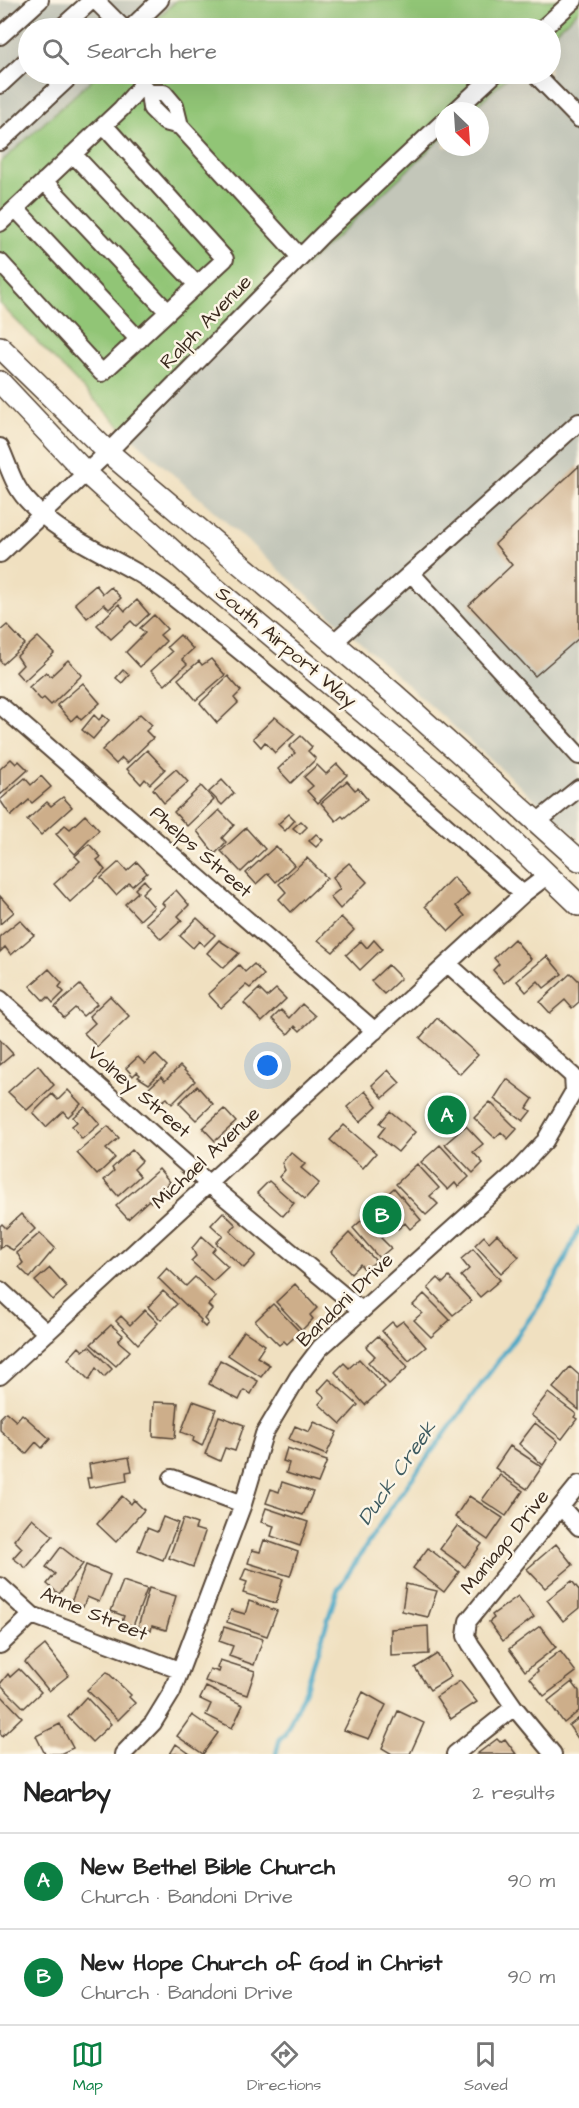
<!DOCTYPE html>
<html lang="en">
<head>
<meta charset="utf-8">
<style>
  :root { --surface:#fff; --page:#f6f6f6; --text:#222; --muted:#767676; --line:#e0e0e0; --accent:#0b8043 }
  body { margin:0; font-family:"Architects Daughter",sans-serif; background:var(--page); color:var(--text) }
  .compass { position:absolute; left:435px; top:102px; width:54px; height:54px; border-radius:50%; background:var(--surface); box-shadow:0 6px 24px #0002; rotate:155deg }
  .you { position:absolute; left:268px; top:1066px; width:21px; height:21px; margin:-15px; border:4px solid #fff; border-radius:50%; background:#1a73e8; box-shadow:0 0 0 9px #1a73e833 }
  .badge { display:grid; place-items:center; width:39px; height:39px; border-radius:50%; background:var(--accent); color:#fff; font-size:20px; font-weight:700 }
  .pin { position:absolute; translate:-50% -50%; border:3px solid #fff; box-shadow:0 2px 6px #0006 }
  .list { margin:0; padding:0; list-style:none }
  h2 { display:flex; justify-content:space-between; align-items:center; height:78px; margin:0; padding:0 24px; font-size:26px }
  h2 small { font-size:20px; font-weight:400; color:var(--muted) }
  .list li { display:grid; grid-template-columns:39px 1fr auto; gap:18px; align-items:center; box-sizing:border-box; height:96px; padding:0 24px; border-top:2px solid var(--line) }
  .list b { display:block; font-size:22px; white-space:nowrap }
  .list p { margin:0; font-size:20px; white-space:nowrap; color:var(--muted) }
  .list em { font-size:20px; font-style:normal; color:var(--muted) }
  .icon { flex:none; width:33px; height:33px; fill:none; stroke:currentColor; stroke-width:2; stroke-linecap:round; stroke-linejoin:round }
  .map { position:relative; flex:none; width:579px; height:1754px; overflow:hidden }
  .search { position:absolute; background:var(--surface); box-shadow:0 6px 24px #0002; left:18px; right:18px; top:18px; height:66px; display:flex; align-items:center; gap:15px; box-sizing:border-box; padding:0 21px; border-radius:33px; color:var(--muted); font-size:22px }
  .sheet { height:270px; background:var(--surface) }
  nav { display:flex; justify-content:space-around; align-items:center; box-sizing:border-box; height:84px; border-top:2px solid var(--line); background:var(--surface); font-size:16px; color:var(--muted) }
  nav a { display:grid; justify-items:center; gap:3px }
  nav .on { color:var(--accent) }
  .map>svg:first-child { display:block }
</style>
</head>
<body>
<div class="map">
<svg width="579" height="1754" viewBox="0 0 579 1754">
  <rect width="100%" height="100%" fill="#fcf5e5"/>
  <filter id="ink" filterUnits="userSpaceOnUse"><feTurbulence type="fractalNoise" baseFrequency=".0167" numOctaves="2"/><feDisplacementMap in="SourceGraphic" scale="12" xChannelSelector="R" yChannelSelector="G"/><feConvolveMatrix kernelMatrix="1 2 1 2 8 2 1 2 1" color-interpolation-filters="sRGB"/></filter>
  <filter id="wash" filterUnits="userSpaceOnUse"><feTurbulence type="fractalNoise" baseFrequency=".008" numOctaves="4" result="noise"/><feDisplacementMap in="SourceGraphic" scale="24" xChannelSelector="R" yChannelSelector="G"/><feGaussianBlur stdDeviation="1.35" result="paint"/><feColorMatrix in="noise" values="0 0 0 0 0 0 0 0 0 0 0 0 0 0 0 0 0 1.4 0 .05"/><feComposite in="paint" operator="in"/></filter>
  <g filter="url(#wash)">
    <rect width="100%" height="100%" fill="#f0e0c0"/>
    <!-- industrial -->
    <path fill="#c3c6b9" d="M0 0H181L150 28H28V74H101L0 166Z
      M579 10V839L127 433 444 136V147H480V111H471L511 74H550L551 36Z"/>
    <!-- green -->
    <path fill="#91c576" stroke="#66784a" stroke-width="1.5" d="M177 0H579V10L551 36 550 28H147Z
      M98 74H511L471 111H444V136L127 433 0 304V163Z"/>
    <g fill="none" stroke-linecap="round" stroke-linejoin="round">
      <!-- stream -->
      <path stroke="#46a7c6" stroke-width="4.5" d="M276 1754 280 1738 284 1736 308 1682 337 1591 394 1503 538 1307 559 1272 579 1229"/>
    </g>
    <g id="blocks">
      <!-- building -->
      <path fill="#cdae8a" d="M579 466V638L535 676 469 605 512 565 495 544Z
        M96 585 103 594 111 587 121 598 109 609 104 604 87 618 75 603Z
        M137 600 149 614 136 626 131 621 111 639 97 625 119 604 125 611Z
        M154 615 167 629 160 635 166 641 140 667 126 652 145 633 140 628Z
        M7 625 25 644 3 664 0 661V631Z
        M180 635 193 649 182 659 187 664 165 685 151 671 172 652 167 647Z
        M38 637 54 653 24 681 16 672 23 665 17 656Z
        M211 659 225 675 196 700 178 679 199 661 202 665Z
        M68 660 82 675 51 705 44 698 41 700 29 687 46 672 51 676Z
        M123 670 129 675 122 683 116 678Z
        M228 676 241 691 234 698 238 703 217 723 200 703Z
        M83 683 100 703 81 720 77 715 71 721 57 705Z
        M140 714 152 725 146 731 153 738 127 763 122 758 116 764 102 750Z
        M94 715 99 720 103 715 109 720 93 739 82 730Z
        M275 717 295 734 275 753 265 742 261 747 253 738Z
        M301 736 312 747 308 751 316 759 291 783 278 769 295 753 289 747Z
        M147 750 165 769 150 784 145 779 141 784 127 769Z
        M11 759 16 764 19 761 28 770 0 795V769Z
        M337 764 347 775 318 803 307 791 313 786 304 777 317 765 326 774Z
        M176 769 188 782 164 803 153 789Z
        M41 776 51 787 32 803 29 800 11 816 0 800 25 778 31 785Z
        M222 780 234 793 222 805 209 792Z
        M347 781 355 790 358 788 367 799 344 818 342 816 336 821 321 803Z
        M201 786 214 800 187 826 174 812Z
        M63 797 72 807 41 835 27 820 47 802 51 806Z
        M219 810 234 825 222 838 226 842 215 854 197 831Z
        M289 814 295 820 285 831 278 824Z
        M85 815 99 830 75 854 56 834 65 825 70 829Z
        M301 821 307 827 300 834 293 828Z
        M246 828 265 849 241 872 221 851Z
        M316 834 323 840 316 847 309 841Z
        M89 844 101 857 97 860 105 870 70 902 54 884 80 861 75 856Z
        M276 846 294 865 276 882 268 873 256 884 246 873Z
        M307 858 327 878 291 912 279 899 286 892 279 884Z
        M119 862 127 871 137 862 147 873 132 886 129 883 116 895 101 878Z
        M349 863 367 882 340 909 330 897 340 889 333 877Z
        M453 877 469 894 456 906 465 916 449 931 425 906Z
        M144 880 149 886 142 893 154 907 140 920 125 904 138 892 135 889Z
        M176 890 189 905 178 916 182 920 161 939 146 923 165 906 162 903Z
        M0 896 14 912 0 924Z
        M341 917 354 930 333 952 318 940Z
        M197 918 215 935 204 946 199 941 193 948 180 936Z
        M20 920 34 935 11 955 5 947 0 952V936Z
        M514 939 531 959 504 983 493 970 499 964 494 958Z
        M219 940 239 953 224 968 207 953Z
        M374 940 382 949 360 970 346 955 361 941 367 948Z
        M547 956 562 974 544 988 538 981 526 992 517 981Z
        M254 964 264 975 250 988 246 985 221 1008 208 994 239 965 245 972Z
        M388 965 401 978 384 994 371 981Z
        M49 969 62 983 59 987 64 992 53 1003 48 997 44 1001 30 986Z
        M571 973 579 981V1002L572 1008 565 1000 550 1013 540 1002Z
        M80 985 97 1004 83 1016 75 1008 64 1018 55 1007Z
        M259 989 267 997 276 989 286 999 262 1022 244 1003Z
        M110 996 129 1016 97 1047 84 1033 95 1023 89 1016Z
        M302 1004 315 1016 300 1031 295 1026 288 1034 272 1019 281 1010 289 1018Z
        M437 1018 478 1055 460 1074 420 1038Z
        M0 1040 13 1054 0 1065Z
        M155 1054 167 1066 149 1084 138 1077 140 1075 137 1072 133 1076 126 1068 138 1057 145 1064Z
        M38 1065 54 1085 27 1110 8 1092Z
        M180 1066 195 1081 172 1104 167 1098 161 1102 148 1089 161 1077 165 1081Z
        M388 1070 400 1083 383 1098 372 1085Z
        M507 1079 533 1099 527 1108 531 1111 523 1121 494 1099Z
        M197 1086 213 1104 196 1120 179 1103Z
        M68 1090 81 1104 68 1117 63 1111 46 1127 33 1113 52 1094 58 1100Z
        M365 1091 377 1106 360 1122 347 1107Z
        M490 1102 517 1129 508 1139 501 1132 495 1138 474 1118Z
        M85 1107 100 1124 82 1139 72 1126 77 1122 73 1117Z
        M224 1109 236 1122 215 1141 203 1128Z
        M390 1111 415 1132 398 1152 378 1136 385 1127 380 1123Z
        M344 1125 376 1153 363 1168 330 1140Z
        M108 1126 119 1138 106 1149 115 1158 97 1175 77 1153Z
        M466 1126 483 1144 473 1152 483 1163 473 1173 445 1144Z
        M440 1145 469 1177 458 1187 455 1183 448 1190 421 1162Z
        M132 1150 142 1161 134 1169 140 1176 118 1196 104 1180 114 1171 112 1168Z
        M291 1152 305 1164 301 1168 319 1183 305 1199 279 1177 285 1170 282 1163Z
        M417 1164 439 1188 430 1196 438 1204 426 1215 396 1184Z
        M159 1169 170 1182 151 1202 149 1200 128 1219 116 1206Z
        M269 1181 294 1203 283 1216 257 1193Z
        M394 1188 421 1220 410 1229 405 1223 398 1229 376 1204Z
        M373 1210 390 1230 381 1238 391 1248 379 1258 353 1228Z
        M223 1212 236 1225 230 1231 256 1255 244 1268 216 1243 223 1236 211 1225Z
        M21 1214 35 1229 13 1250 4 1245 0 1249V1226L2 1224 6 1228Z
        M40 1233 55 1248 30 1278 19 1267 23 1263 17 1253Z
        M349 1233 376 1261 365 1270 360 1264 351 1273 331 1252Z
        M497 1234 519 1257 501 1273 475 1245 484 1236 489 1242Z
        M202 1236 215 1248 212 1252 228 1267 213 1281 191 1261 196 1256 192 1248Z
        M473 1249 500 1280 480 1297 461 1276 469 1269 461 1259Z
        M50 1268 67 1287 53 1300 35 1281Z
        M167 1268 186 1286 195 1277 216 1297 208 1305 212 1309 204 1319 208 1323 205 1327 200 1322 201 1320 158 1278Z
        M449 1277 471 1301 453 1315 428 1288 438 1278 443 1283Z
        M295 1284 317 1308 310 1315 313 1319 302 1330 276 1302Z
        M163 1291 177 1304 161 1320 148 1307Z
        M424 1294 450 1320 431 1337 414 1320 422 1313 413 1305Z
        M273 1304 300 1332 287 1344 284 1341 279 1345 255 1321Z
        M145 1310 158 1323 138 1344 116 1321 121 1316 130 1325Z
        M403 1321 426 1347 409 1361 382 1331 392 1322 396 1326Z
        M111 1325 123 1335 118 1341 130 1351 116 1366 91 1344Z
        M244 1331 265 1345 257 1357 270 1365 261 1377 228 1355Z
        M378 1336 408 1367 389 1384 368 1362 375 1356 366 1347Z
        M89 1346 112 1369 104 1377 96 1368 89 1380 68 1359 79 1347 83 1351Z
        M359 1359 385 1387 365 1405 335 1372 344 1363 349 1368Z
        M220 1360 258 1381 251 1394 244 1390 239 1400 209 1384Z
        M570 1367 579 1375V1410L553 1388Z
        M329 1379 358 1405 341 1424 319 1404 325 1397 318 1391Z
        M548 1393 576 1414 574 1417 577 1419 562 1439 531 1415Z
        M193 1401 216 1409 202 1446 193 1441 194 1437 181 1432Z
        M154 1402 178 1403 175 1438 153 1436Z
        M6 1412 16 1421 22 1414 50 1439 42 1448 36 1442 26 1454 0 1430V1418Z
        M219 1416 244 1425 235 1451 225 1448 220 1461 205 1454Z
        M314 1422 337 1432 326 1455 289 1439 295 1426 309 1432Z
        M535 1423 558 1442 543 1465 519 1444Z
        M510 1446 542 1467 527 1489 495 1468Z
        M287 1448 327 1461 318 1483 286 1473 289 1463 283 1461Z
        M129 1457 132 1471 126 1472 127 1481 89 1488 87 1478H91L89 1464Z
        M500 1475 523 1491 506 1516 482 1500Z
        M282 1482 313 1492 303 1515 266 1503 271 1489 279 1492Z
        M122 1496 131 1504 134 1500 144 1510 116 1542 97 1524Z
        M469 1496 503 1518 488 1540 455 1517Z
        M266 1508 308 1522 300 1546 271 1536 274 1526 261 1522Z
        M163 1517 178 1523 163 1560 138 1550 147 1528 157 1532Z
        M32 1518 53 1536 26 1568 13 1558 22 1548 14 1540Z
        M183 1519 197 1524 195 1529 205 1532 193 1567 169 1558Z
        M457 1526 482 1544 465 1567 440 1549Z
        M264 1540 298 1552 290 1576 248 1563 252 1550 260 1552Z
        M556 1544 573 1565 545 1588 527 1569Z
        M61 1547 83 1564 59 1594 47 1584 55 1574 46 1567Z
        M428 1548 459 1572 444 1592 413 1568Z
        M86 1565 110 1575 99 1602 87 1597 83 1607 71 1602Z
        M246 1568 283 1579 276 1603 243 1593 247 1582 241 1580Z
        M123 1581 147 1589 133 1626 122 1622 124 1616 111 1611Z
        M572 1581 579 1590V1608L563 1621 547 1600Z
        M406 1584 437 1591 428 1617 402 1611Z
        M149 1588 176 1596 166 1630 152 1626 151 1631 138 1627Z
        M518 1596 534 1617 503 1641 489 1622 494 1618 492 1615Z
        M249 1601 277 1611 267 1636 227 1622 231 1610 245 1614Z
        M428 1626 429 1654 391 1656V1629Z
        M540 1626 556 1647 525 1671 509 1649Z
        M224 1627 263 1639 254 1665 229 1656 233 1646 219 1641Z
        M45 1645 69 1675 49 1691 25 1662Z
        M560 1651 576 1672 544 1696 530 1678 538 1671 537 1669Z
        M437 1654 451 1677 430 1690 415 1668Z
        M220 1660 255 1671 247 1695 205 1681 210 1669 219 1672 220 1669 217 1668Z
        M19 1669 41 1692 24 1708 0 1684 8 1674 10 1677Z
        M107 1672 131 1695 129 1697 135 1703 118 1720 87 1690Z
        M460 1681 477 1702 451 1719 436 1697Z
        M572 1682 579 1691V1711L564 1723 548 1701Z
        M206 1687 243 1705 232 1728 206 1715 211 1704 200 1699Z
        M363 1692 386 1705 369 1739 344 1730Z
        M0 1694 22 1717 2 1736 0 1733Z
        M86 1697 111 1724 92 1742 68 1717Z
        M398 1711 424 1723 410 1754H392L382 1748Z
        M192 1715 218 1733 203 1754 177 1736Z
        M579 1718V1740L569 1726Z
        M60 1724 73 1748 60 1754H45L36 1736Z
        M497 1739 500 1742 505 1739 516 1754H477Z
        M176 1744 190 1754H170Z"/>
    </g>
  </g>
  <g filter="url(#ink)">
    <use href="#blocks" fill-opacity="0" stroke="#564536" stroke-width="1.5"/>
    <g fill="none" stroke-linecap="round" stroke-linejoin="round">
      <!-- minor casing -->
      <g stroke="#564536" stroke-width="20">
        <path id="minor" d="M95 0 123 28
          M61 28 92 0
          M131 28 160 0
          M543 28 574 0
          M0 36 40 0
          M138 74 142 85 149 93 151 108 165 122 180 126
          M535 74 579 119
          M0 85 28 59
          M149 93H164L175 106 180 126 300 257
          M455 111 495 74
          M0 142 73 74
          M73 154 197 285
          M44 181 168 312
          M16 209 139 340
          M0 223 121 109 142 85
          M0 262 102 373 225 259 104 125
          M0 447C8 464 13 485 26 499 65 544 124 558 169 594 290 690 408 791 523 894
          M0 554 108 452 323 234 444 121
          M411 573 579 756
          M333 643 579 422
          M0 705 375 1031
          M537 822 579 788
          M0 999 209 1184 361 1310
          M0 1290 47 1333
          M0 1376 523 894 548 875
          M172 1478 243 1504
          M562 1508 579 1527
          M0 1586 32 1615 179 1670
          M0 1645 32 1615
          M123 1754 153 1723 172 1692 243 1504 264 1434 298 1377 320 1348 516 1172 545 1141 574 1091 573 1076 448 964
          M455 1754 514 1707
          M553 1754 514 1707 471 1645 466 1636 468 1621 579 1484"/>
      </g>
      <!-- major casing -->
      <g stroke="#564536" stroke-width="24">
        <path id="major" d="M0 347 108 452 394 694 579 860
          M0 382 86 473 205 580 479 809 579 905"/>
      </g>
      <!-- minor -->
      <use href="#minor" stroke="#fff" stroke-width="16"/>
      <!-- major -->
      <use href="#major" stroke="#fff" stroke-width="21"/>
    </g>
  </g>
  <g text-anchor="middle" dominant-baseline="central" stroke-width="5" stroke-linejoin="round" paint-order="stroke">
    <!-- street labels -->
    <g font-size="20" fill="#3b2a1e" stroke="#fcf5e5">
      <text transform="translate(206 322) rotate(-46)">Ralph Avenue</text>
      <text transform="translate(286 647) rotate(40)">South Airport Way</text>
      <text transform="translate(201 852) rotate(41)">Phelps Street</text>
      <text transform="translate(139 1092) rotate(41)">Volney Street</text>
      <text transform="translate(206 1158) rotate(-43)">Michael Avenue</text>
      <text transform="translate(345 1300) rotate(-44)">Bandoni Drive</text>
      <text transform="translate(505 1542) rotate(-51)">Maniago Drive</text>
      <text transform="translate(94 1614) rotate(22)">Anne Street</text>
    </g>
    <!-- water labels -->
    <g font-size="21" font-style="italic" fill="#3f5c61" stroke="#fcf5e5">
      <text transform="translate(397 1473) rotate(-55)">Duck Creek</text>
    </g>
  </g>
</svg>
<svg class="compass" viewBox="-18 -18 36 36"><path d="M0-13l5 13h-10z" fill="#e53935"/><path d="M0 13l5-13h-10z" fill="#767676"/></svg>
<div class="you"></div>
<div class="pin badge" style="left:447px;top:1115px">A</div>
<div class="pin badge" style="left:382px;top:1215px">B</div>
<div class="search"><svg class="icon" aria-label="search" viewBox="0 0 24 24"><circle cx="10" cy="10" r="6"/><path d="M15 15l6 6"/></svg>Search here</div>
</div>
<section class="sheet">
<h2>Nearby<small>2 results</small></h2>
<ul class="list">
<li><span class="badge">A</span><div><b>New Bethel Bible Church</b><p>Church · Bandoni Drive</p></div><em>90 m</em></li>
<li><span class="badge">B</span><div><b>New Hope Church of God in Christ</b><p>Church · Bandoni Drive</p></div><em>90 m</em></li>
</ul>
</section>
<nav>
<a class="on"><svg class="icon" aria-label="map" viewBox="0 0 24 24"><path d="M3 6l6-2 6 2 6-2v14l-6 2-6-2-6 2zM9 4v14M15 6v14"/></svg>Map</a>
<a><svg class="icon" aria-label="directions" viewBox="0 0 24 24"><path d="M12 3l9 9-9 9-9-9zM9 14v-3h6M13 9l2 2-2 2"/></svg>Directions</a>
<a><svg class="icon" aria-label="saved" viewBox="0 0 24 24"><path d="M7 4h10v16l-5-4-5 4z"/></svg>Saved</a>
</nav>
</body>
</html>
